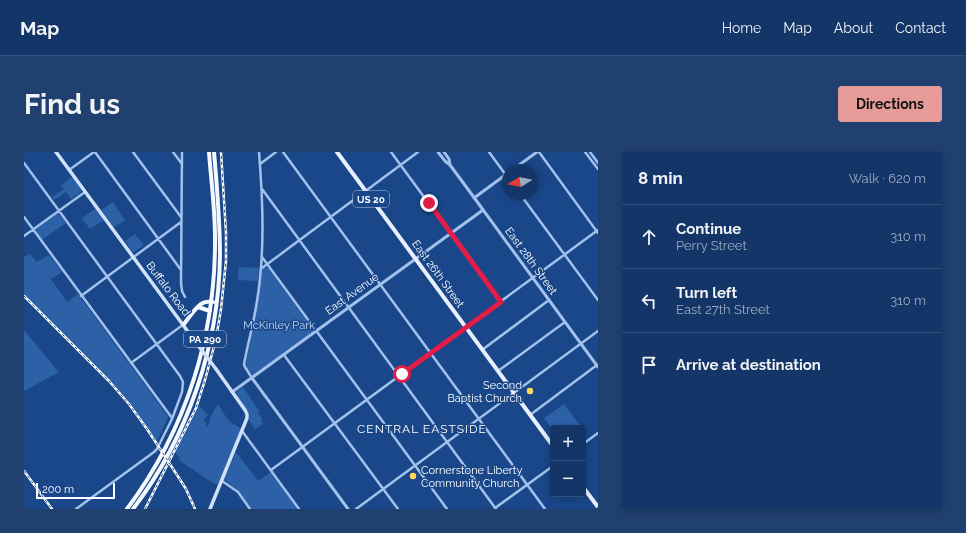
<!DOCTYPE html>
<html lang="en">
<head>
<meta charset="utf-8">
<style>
  :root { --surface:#133567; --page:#204070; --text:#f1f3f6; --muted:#9dabc0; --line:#32507b; --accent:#e69b98 }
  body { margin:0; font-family:Raleway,sans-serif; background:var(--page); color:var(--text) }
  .controls { position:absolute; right:12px; bottom:12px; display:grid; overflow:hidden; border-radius:4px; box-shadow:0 2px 10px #0003 }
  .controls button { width:36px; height:36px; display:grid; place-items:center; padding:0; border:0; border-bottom:1px solid var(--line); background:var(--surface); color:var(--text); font:20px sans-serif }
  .compass { position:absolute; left:478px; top:12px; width:36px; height:36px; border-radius:50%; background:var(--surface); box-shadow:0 2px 10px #0003; rotate:260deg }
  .scale { position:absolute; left:12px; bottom:10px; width:79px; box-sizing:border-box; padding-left:4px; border:2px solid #fff; border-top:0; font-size:11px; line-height:14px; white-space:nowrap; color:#fff; -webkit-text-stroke:3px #194789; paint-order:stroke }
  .stop { position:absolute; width:12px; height:12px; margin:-9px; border:3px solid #e11d48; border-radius:50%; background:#fff }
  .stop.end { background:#e11d48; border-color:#fff; box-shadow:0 1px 4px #0008 }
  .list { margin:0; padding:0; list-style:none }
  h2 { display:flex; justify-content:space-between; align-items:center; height:52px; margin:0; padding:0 16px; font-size:17px }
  h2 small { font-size:13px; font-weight:400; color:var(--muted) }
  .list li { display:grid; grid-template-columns:26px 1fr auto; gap:12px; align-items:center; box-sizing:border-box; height:64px; padding:0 16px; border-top:1px solid var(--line) }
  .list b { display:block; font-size:15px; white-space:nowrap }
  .list p { margin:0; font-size:13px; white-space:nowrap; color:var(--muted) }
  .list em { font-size:13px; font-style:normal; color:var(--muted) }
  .icon { flex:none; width:22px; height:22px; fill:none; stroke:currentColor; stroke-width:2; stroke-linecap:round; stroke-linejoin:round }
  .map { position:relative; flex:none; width:574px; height:357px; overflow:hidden; border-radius:4px }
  header { display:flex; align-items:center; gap:24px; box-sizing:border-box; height:56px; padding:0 20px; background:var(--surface); border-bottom:1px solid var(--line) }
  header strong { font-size:19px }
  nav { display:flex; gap:22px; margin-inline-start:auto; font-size:14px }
  .intro { display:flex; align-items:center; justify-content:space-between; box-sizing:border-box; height:96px; padding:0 24px }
  h1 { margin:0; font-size:28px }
  .button { padding:10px 18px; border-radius:4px; background:var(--accent); color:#111; font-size:14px; font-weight:700 }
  main { display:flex; gap:24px; padding:0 24px }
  aside { flex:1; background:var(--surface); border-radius:4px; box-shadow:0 2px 10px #0003 }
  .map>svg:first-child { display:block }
</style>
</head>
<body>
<header>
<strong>Map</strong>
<nav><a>Home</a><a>Map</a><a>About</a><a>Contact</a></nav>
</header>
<div class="intro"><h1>Find us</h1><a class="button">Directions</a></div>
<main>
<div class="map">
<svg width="574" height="357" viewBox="0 0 574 357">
  <rect width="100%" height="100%" fill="#194789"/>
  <!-- green -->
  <path fill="#2c60a7" d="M48 25 57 38V40L47 47 42 40 30 48 28 45 40 37 37 33Z
    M89 50 101 68 90 75 77 58Z
    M71 57 80 68 66 77 58 66Z
    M34 61 42 71 18 88 12 79V77Z
    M111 82 120 93 109 101 101 89Z
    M6 102 13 110 25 103 38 120 27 127 43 150 54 142 140 259 144 265 133 290 110 256 91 233 0 142V105Z
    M215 115 235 116 234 129 214 128Z
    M240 116H243L245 117 290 179 231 222 229 223 223 216 222 210 231 168 238 119Z
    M0 178 35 220 0 239Z
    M219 235 236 260 234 261 239 268 237 269 239 272 231 277 225 268 226 262 212 243V240Z
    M194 252 204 268 217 277 197 326 195 331 192 332 186 329 156 309 155 305 151 300 174 253 184 263 180 267 183 276 187 264Z
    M540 252 558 276H529V278L520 266Z
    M212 300 234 329 247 320 273 357H228L214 338 200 328Z"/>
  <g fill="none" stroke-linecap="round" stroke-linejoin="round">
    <!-- minor -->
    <path stroke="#a2c2ed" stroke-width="2.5" d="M71 0 157 118
      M109 0 157 65
      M149 0 158 12
      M158 0 157 131 158 139 161 145
      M259 0 521 357
      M367 0 477 150
      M465 0 484 26
      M515 0 574 81
      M561 0 574 17
      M566 0 574 11
      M0 11 156 224 159 230 158 240 148 267 133 297 130 300 52 357
      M236 12 252 0
      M45 18 70 0
      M238 37 472 357
      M496 42 574 148
      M0 65 148 266
      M0 84 61 40
      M238 105 423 357
      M238 116 394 0
      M57 144 157 70
      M458 198 525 148
      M260 203 374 357
      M107 211 160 172
      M474 219 541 170
      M228 226 221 215 220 212C224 191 230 170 233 149 241 100 239 50 235 0
      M506 263 573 213
      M218 279 275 357
      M559 292 574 281
      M247 318 574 78
      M198 329 214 340 226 357
      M471 356 529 314
      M332 357 574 179"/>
    <!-- tertiary -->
    <path stroke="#a2c2ed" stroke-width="3" d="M414 0 421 9 426 13
      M420 0 425 7 426 13 446 40 574 215
      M488 18 513 0
      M450 46 484 21
      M228 226 324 357
      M208 240 459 58"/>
    <!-- secondary -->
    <path stroke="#cfe0f9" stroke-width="3.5" d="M32 0 173 192
      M186 357 223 266V262L221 258 192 217"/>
    <!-- primary -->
    <path stroke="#e8f0ff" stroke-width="4" d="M313 0 529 294
      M559 335 574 355"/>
    <!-- trunk -->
    <path stroke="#f4f8ff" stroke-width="4" d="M174 155 186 159
      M160 172C164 167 173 153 179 151 182 149 186 150 189 150
      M103 357C162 278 192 183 191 85 191 56 187 28 185 0
      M109 357C164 285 195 193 196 103 196 68 193 34 190 0"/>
    <!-- rail casing -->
    <g stroke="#fff" stroke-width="2.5">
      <path id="rail" d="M0 144 85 229 105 252 123 277 155 326 162 337 171 357
        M0 319 28 357
        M121 357 172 256 181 228 192 187 197 157 202 109V81L197 0"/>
    </g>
    <!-- rail -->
    <use href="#rail" stroke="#194789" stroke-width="1" stroke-dasharray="3" stroke-linecap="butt"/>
    <!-- secondary-bridge -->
    <path stroke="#cfe0f9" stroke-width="3.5" d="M173 192 192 217"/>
  </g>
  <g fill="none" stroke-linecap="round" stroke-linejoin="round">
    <!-- route -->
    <path stroke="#e11d48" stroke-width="5" d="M378 222 477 150 405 51"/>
  </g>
  <!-- markers -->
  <g fill="#ffd65e" stroke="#194789" stroke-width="1.5">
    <circle cx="506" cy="239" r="4"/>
    <circle cx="389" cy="324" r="4"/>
  </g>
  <g text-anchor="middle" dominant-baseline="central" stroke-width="3" stroke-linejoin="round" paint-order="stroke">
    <!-- shield labels -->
    <g fill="#194789" stroke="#bac8dc" stroke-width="1">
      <rect x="329" y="39" width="36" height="16" rx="3"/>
      <rect x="160" y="179" width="42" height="16" rx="3"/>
    </g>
    <g font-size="10" font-weight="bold" fill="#fff">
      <text x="347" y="47">US 20</text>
      <text x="181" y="187">PA 290</text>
    </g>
    <!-- street labels -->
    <g font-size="11" fill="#fff" stroke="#194789">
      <text transform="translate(507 109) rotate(54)">East 28th Street</text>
      <text transform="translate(414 122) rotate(54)">East 26th Street</text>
      <text transform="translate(144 137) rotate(53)">Buffalo Road</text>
      <text transform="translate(328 142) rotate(-36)">East Avenue</text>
    </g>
    <!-- park labels -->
    <g font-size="11" fill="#c8ddf9" stroke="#194789">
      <text x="255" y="173">McKinley Park</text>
    </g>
    <!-- poi labels -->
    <g font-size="11" fill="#fff" stroke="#194789" text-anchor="end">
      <text x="498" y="233">Second<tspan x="498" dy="13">Baptist Church</tspan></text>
      <text x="397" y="318" text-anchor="start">Cornerstone Liberty<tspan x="397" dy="13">Community Church</tspan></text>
    </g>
    <!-- neighbourhood labels -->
    <g font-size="12" letter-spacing="1" fill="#fff" stroke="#194789">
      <text x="398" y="277">CENTRAL EASTSIDE</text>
    </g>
  </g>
</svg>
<div class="controls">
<button>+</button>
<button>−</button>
</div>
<svg class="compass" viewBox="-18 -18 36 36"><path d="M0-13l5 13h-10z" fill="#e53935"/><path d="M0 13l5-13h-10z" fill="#9dabc0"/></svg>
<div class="scale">200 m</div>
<div class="stop" style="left:378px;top:222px"></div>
<div class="stop end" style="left:405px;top:51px"></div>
</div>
<aside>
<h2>8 min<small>Walk · 620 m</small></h2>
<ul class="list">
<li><svg class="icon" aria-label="ahead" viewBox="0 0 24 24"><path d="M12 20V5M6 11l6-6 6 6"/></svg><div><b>Continue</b><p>Perry Street</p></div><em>310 m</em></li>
<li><svg class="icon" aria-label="left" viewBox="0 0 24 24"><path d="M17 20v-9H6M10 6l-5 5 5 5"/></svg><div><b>Turn left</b><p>East 27th Street</p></div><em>310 m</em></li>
<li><svg class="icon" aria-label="arrive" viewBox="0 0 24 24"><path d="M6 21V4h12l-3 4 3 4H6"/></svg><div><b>Arrive at destination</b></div></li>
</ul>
</aside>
</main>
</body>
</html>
